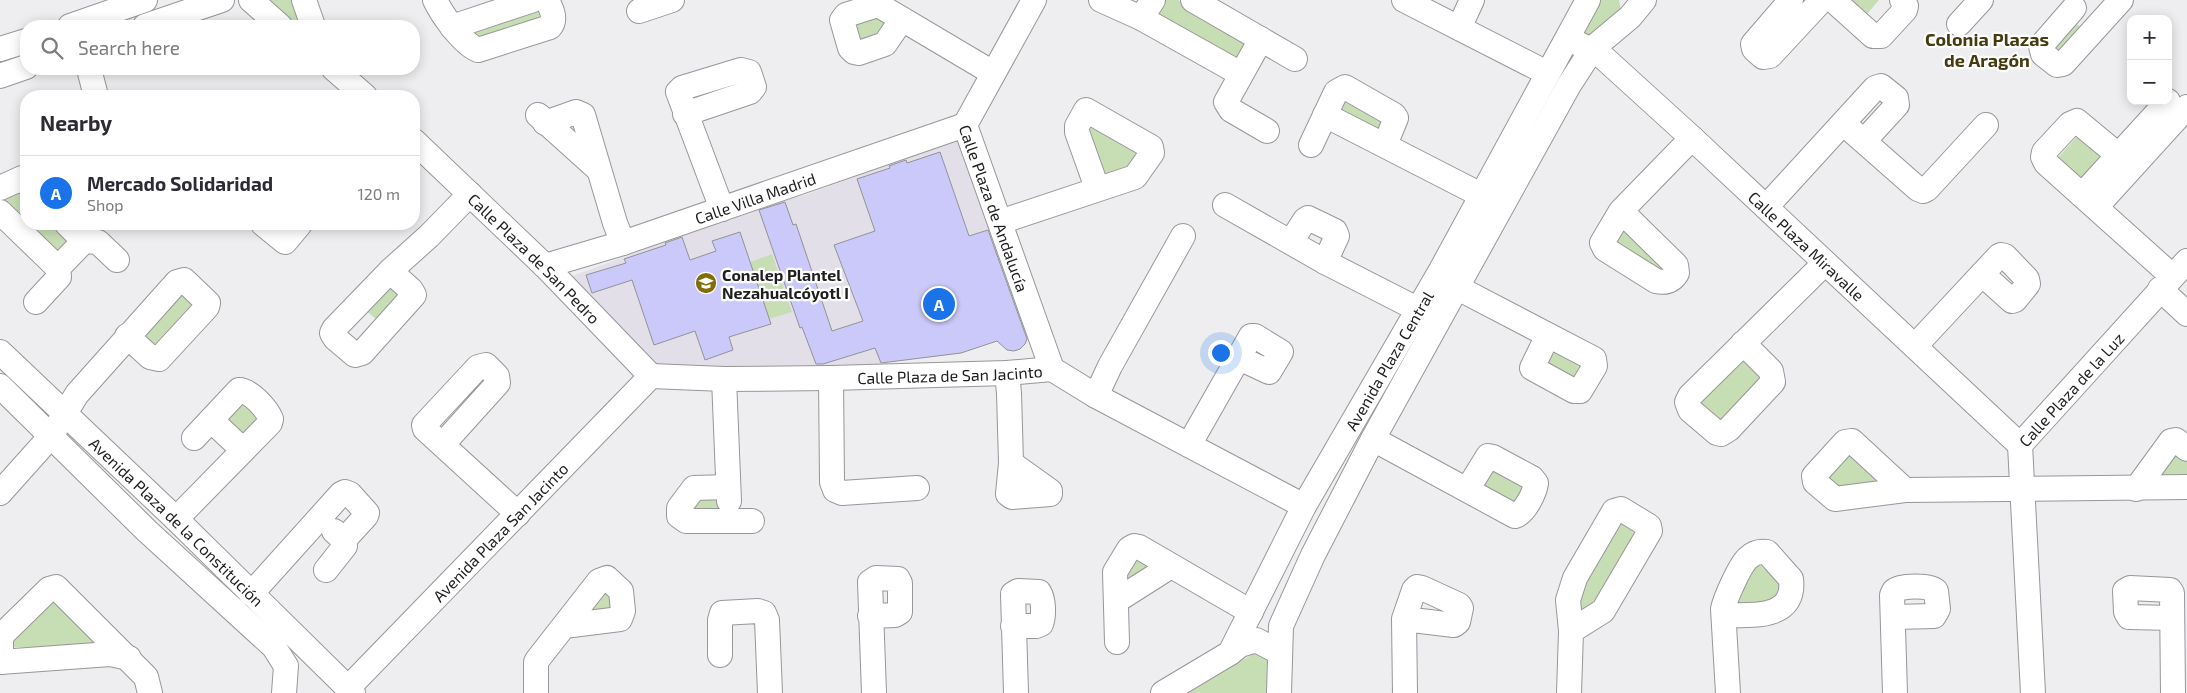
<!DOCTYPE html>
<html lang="en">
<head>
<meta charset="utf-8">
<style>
  :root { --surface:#fff; --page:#f2f2f3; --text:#2b2b33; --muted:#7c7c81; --line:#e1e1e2; --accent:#1a73e8 }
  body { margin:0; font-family:"Exo 2",sans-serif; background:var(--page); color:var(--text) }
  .controls { position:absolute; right:15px; top:15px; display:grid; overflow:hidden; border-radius:10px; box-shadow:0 2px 12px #0003 }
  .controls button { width:45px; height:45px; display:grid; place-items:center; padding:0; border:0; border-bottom:1px solid var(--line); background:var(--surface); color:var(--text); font:25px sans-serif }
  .you { position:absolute; left:1220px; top:352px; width:18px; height:18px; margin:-12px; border:4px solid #fff; border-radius:50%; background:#1a73e8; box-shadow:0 0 0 8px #1a73e833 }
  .badge { display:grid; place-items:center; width:32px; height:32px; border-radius:50%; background:var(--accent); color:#fff; font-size:16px; font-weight:700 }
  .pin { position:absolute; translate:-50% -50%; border:2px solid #fff; box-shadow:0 1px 5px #0006 }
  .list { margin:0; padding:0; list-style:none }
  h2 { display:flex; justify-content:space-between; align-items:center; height:65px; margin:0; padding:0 20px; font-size:21px }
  h2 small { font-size:16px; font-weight:400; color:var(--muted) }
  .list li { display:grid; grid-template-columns:32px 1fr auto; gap:15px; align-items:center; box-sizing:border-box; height:75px; padding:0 20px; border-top:1px solid var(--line) }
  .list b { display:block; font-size:19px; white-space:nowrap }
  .list p { margin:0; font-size:16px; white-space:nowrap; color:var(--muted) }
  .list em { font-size:16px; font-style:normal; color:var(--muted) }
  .icon { flex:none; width:28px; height:28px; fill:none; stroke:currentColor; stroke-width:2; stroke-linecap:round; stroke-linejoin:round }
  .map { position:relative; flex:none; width:2187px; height:693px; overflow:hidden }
  .search { position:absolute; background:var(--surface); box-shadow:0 2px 12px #0003; left:20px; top:20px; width:400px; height:55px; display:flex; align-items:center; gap:12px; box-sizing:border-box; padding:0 18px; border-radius:20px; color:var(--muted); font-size:19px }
  .panel { position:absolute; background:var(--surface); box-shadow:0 2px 12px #0003; left:20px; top:90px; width:400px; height:140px; border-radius:20px }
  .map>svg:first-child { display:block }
</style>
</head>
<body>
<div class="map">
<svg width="2187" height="693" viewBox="0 0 2187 693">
  <rect width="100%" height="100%" fill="#eeedf0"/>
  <!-- built -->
  <path fill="#e2dfe9" d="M958 139 990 229 847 282 882 364 875 365 657 369 567 278 681 236 784 200 805 195Z"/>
  <!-- green -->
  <path fill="#c7deb5" d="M259 0H296L307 26H288Z
    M1160 0H1178L1248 38 1234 66 1149 20Z
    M1598 0H1619L1621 10 1595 40 1583 35 1584 26Z
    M1840 0H1879L1862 20Z
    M541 6 545 17 474 41 464 31Z
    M877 12 893 21 882 38 855 45 847 22Z
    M2072 24 2079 25 2081 31 2059 55 2049 48Z
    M1346 94 1392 118 1382 137 1336 113Z
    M1085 119 1139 151 1131 171 1101 182Z
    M2080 133 2105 156 2080 185 2054 162Z
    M26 191V224H60L77 240 57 260 0 205V194Z
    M1620 223 1666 264 1664 274 1609 243Z
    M772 254 792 312 769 319 750 262Z
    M391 278 410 295 383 325 364 309Z
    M178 287 196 303 156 348 137 336Z
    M1550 342 1592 365 1580 387 1538 364Z
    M1744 352 1770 378 1721 429 1693 403Z
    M240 399 264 416 248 439 224 417Z
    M1847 447 1886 481 1835 491 1821 480Z
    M2172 452 2187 459V482L2150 484Z
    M1489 462 1531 485 1517 510 1475 487Z
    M698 494H722L723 514 691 515Z
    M1613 519 1639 527 1600 603 1579 616V578Z
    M1135 553 1160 567 1124 591V578Z
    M1760 565 1778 580 1781 587 1774 605 1735 610 1751 567Z
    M609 585 616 615 582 618Z
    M54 598 108 647H10V636Z
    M1255 653 1263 655 1269 661 1272 693H1184Z"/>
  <!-- building -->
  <path fill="#cbc9f9" stroke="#929295" d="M940 152 969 236 988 230 1027 339 1025 344 1020 349 1014 351 1007 350 997 341 961 353 881 363 875 348 823 364H816L802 327 800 328 759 210 785 202 793 225 796 224 832 331 863 321 834 245 875 231 857 179 890 168 889 166 906 160 907 163Z
    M740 232 771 324 729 337 733 350 705 360 695 331 654 345 632 280 592 293 586 275 626 263 624 259 666 245 665 243 682 237 690 260 716 251 712 241Z"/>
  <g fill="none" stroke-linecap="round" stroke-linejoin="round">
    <!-- minor casing -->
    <g stroke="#979699" stroke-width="26">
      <g id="minor">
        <path d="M251 0 280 26"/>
        <path d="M304 0 313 26"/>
        <path d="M435 0C442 15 463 44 478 50L550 27C557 19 551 8 547 0"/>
        <path id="s1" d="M1034 0 965 125 1052 369"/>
        <path d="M1101 0 1141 18 1241 74"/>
        <path d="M1193 0 1295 59"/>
        <path d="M1404 0 1547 73"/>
        <path d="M1791 0 1753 44 1754 49 1763 57 1770 56 1822 0"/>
        <path d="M1833 0 1873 36H1881L1905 10 1906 6 1902 0"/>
        <path d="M2074 8 2041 46 2043 54 2057 65 2063 64 2121 0"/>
        <path d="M639 11 672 0"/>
        <path d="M1141 18 1153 0"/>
        <path d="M902 19 885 44 859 53 854 52 850 48 842 20 846 15 874 6H880L993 73"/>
        <path d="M1959 24 1981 0"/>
        <path d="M70 26 145 0"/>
        <path d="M145 26 222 0"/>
        <path d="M452 27 533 0"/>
        <path d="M1459 28 1472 0"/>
        <path d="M1261 39 1226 102 1231 110 1267 131"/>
        <path id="s2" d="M1579 44 1587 48H1593L1692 138 2020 445"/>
        <path d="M0 49 26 41"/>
        <path d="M89 69 96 96"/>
        <path d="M334 69 365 96"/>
        <path d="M0 76 26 67"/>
        <path d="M685 114 750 92 754 87 749 72 741 70 682 88 678 92 722 209"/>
        <path d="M538 115 598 169"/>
        <path d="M1325 115 1481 195"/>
        <path d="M545 123 576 112 583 115 615 223 623 243"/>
        <path d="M1852 131 1918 189 1923 191 1927 189 1986 125"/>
        <path id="s3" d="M414 141 545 266 651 376"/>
        <path d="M1311 145 1336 92 1345 87 1394 115 1396 118 1385 145"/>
        <path d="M2118 155 2077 121 2070 124 2044 152 2043 157 2046 163 2172 276"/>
        <path d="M0 188 22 178 26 183"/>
        <path d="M2082 195 2168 101"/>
        <path d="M1225 205 1325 262 1419 310"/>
        <path d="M1766 207 1875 88 1881 86 1896 98 1897 105 1864 141"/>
        <path d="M2096 207 2187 107"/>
        <path d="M1621 211 1676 265 1677 273C1672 281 1665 283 1656 281L1605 249 1602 243 1621 211 1692 138"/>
        <path d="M0 212 58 268 84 241"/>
        <path d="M1000 222 1135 177 1152 153 1151 147 1086 110 1077 126V132L1097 188"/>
        <path d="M67 224 84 241 98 242 117 260"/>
        <path d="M263 224 285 242 300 224"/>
        <path d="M1291 242 1305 220 1308 218 1335 231 1337 236 1325 262"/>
        <path id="s4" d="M545 266 623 243 965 125"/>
        <path d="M390 271 411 290 414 295 362 353 355 355 335 338 332 333 334 329 390 271 429 236 470 194"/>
        <path d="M1456 287 1594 359 1595 366 1580 391H1574L1532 368 1548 335"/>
        <path d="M2160 289 2187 314"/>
        <path d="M36 302 59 277 58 268"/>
        <path d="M1743 343 1771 371 1773 382 1729 429 1721 434 1717 433 1690 410 1687 402 1690 396 1825 263"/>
        <path d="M1915 346 1999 256 2001 255 2005 256 2027 279 2028 284 2015 300 2012 301 1982 274"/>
        <path id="s5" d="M0 352 176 519 353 693"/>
        <path d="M1007 373 1009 393 1011 463 1008 494 1012 497 1050 494V491L1011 463"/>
        <path id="s6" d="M651 376 724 379 831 378 1007 373 1052 369 1096 396 1304 506"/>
        <path d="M831 378 832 482 835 490 842 493 917 488"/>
        <path d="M724 379 729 501"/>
        <path d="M0 386 147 531 274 647 286 666 284 693"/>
        <path d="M1096 396 1110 366 1183 236"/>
        <path d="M211 420 243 450"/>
        <path d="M1373 439 1513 515 1515 516C1525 513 1535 492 1536 483L1532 478 1493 457 1488 456 1467 490"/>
        <path d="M443 444 498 383 497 376 486 365 478 367 424 425 425 429 518 514"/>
        <path d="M1189 445 1251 336H1255L1281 352 1269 372 1239 358"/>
        <path d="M728 487 694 488 679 508V516L686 521H752"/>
        <path d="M2136 489 2171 441 2176 440 2187 449"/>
        <path d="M1905 490 1852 441 1845 442 1814 476 1815 482 1835 499 1905 490 2187 487"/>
        <path d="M0 493 51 436 77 394 177 282 184 280 208 303 207 307 159 359 150 357 127 336"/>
        <path d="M176 519 270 423 271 419C267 409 250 390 239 390L194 438"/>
        <path d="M326 570 345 546 344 540 334 531"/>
        <path d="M251 594 341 494 345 492 350 494 367 513 366 516 344 540"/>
        <path d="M1116 601 1171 566"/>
        <path d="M1724 615C1751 615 1796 620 1791 579L1767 552C1760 551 1753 553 1748 558 1740 565 1725 599 1723 609L1728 693"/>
        <path d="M870 616 895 615 900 612V583L898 579 876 578 870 582 874 693"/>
        <path d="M1893 617 1934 616 1938 609 1936 591C1931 585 1900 585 1894 591L1892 595 1895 693"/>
        <path d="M2172 618 2129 617 2126 612 2125 591 2130 588 2170 590 2172 593 2173 693"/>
        <path d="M1404 619 1454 625 1458 622 1461 608 1459 605 1422 588 1417 587 1414 590 1404 619 1405 693"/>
        <path d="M1013 626H1036L1041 624C1044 616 1044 600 1039 592L1018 591 1013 594 1016 693"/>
        <path d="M1117 642 1115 572 1129 549 1134 546 1139 547 1251 612"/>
        <path d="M1230 653 1240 645 1256 640 1279 652"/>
        <path d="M720 655V620L722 613 758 611 764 613 767 620 770 693"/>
        <path d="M0 662 110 654 129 658"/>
        <path d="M1 662V640L3 634 49 589 56 587 146 677 150 693"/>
        <path id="s7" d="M348 688 651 376"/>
        <path d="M536 693V662L538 659 599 581 607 578 621 591 623 611 620 619 564 626"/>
        <path id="s8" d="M1163 693 1230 653 1304 506 1441 270 1588 0"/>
        <path d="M1279 693 1281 626 1313 555 1373 439 1569 85 1593 48 1630 17 1644 0"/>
        <path d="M1569 693 1571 631 1568 600 1575 578 1614 511 1621 509 1649 526 1650 531 1603 611 1571 631"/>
        <path id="s9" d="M2033 693 2020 445 2187 261"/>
      </g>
    </g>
    <!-- minor -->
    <use href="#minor" stroke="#fff" stroke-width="24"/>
  </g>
  <!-- icons -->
  <defs>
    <g id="school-disc" transform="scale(1.125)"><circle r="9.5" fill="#836d0a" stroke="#fff"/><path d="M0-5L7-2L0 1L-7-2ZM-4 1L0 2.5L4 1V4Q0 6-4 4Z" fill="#fff"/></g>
  </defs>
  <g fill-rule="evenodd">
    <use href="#school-disc" x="706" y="283"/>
  </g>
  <g text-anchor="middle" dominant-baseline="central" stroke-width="4.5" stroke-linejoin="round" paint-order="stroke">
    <!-- street labels -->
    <g font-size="16" fill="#1e1e1f" stroke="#fff">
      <text stroke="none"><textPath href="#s4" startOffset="221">Calle Villa Madrid</textPath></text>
      <text stroke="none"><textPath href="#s1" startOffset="231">Calle Plaza de Andalucía</textPath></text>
      <text stroke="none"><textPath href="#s2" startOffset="306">Calle Plaza Miravalle</textPath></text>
      <text stroke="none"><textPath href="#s3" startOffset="168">Calle Plaza de San Pedro</textPath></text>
      <text stroke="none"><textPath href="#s8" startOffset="411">Avenida Plaza Central</textPath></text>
      <text stroke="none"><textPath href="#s6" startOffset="299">Calle Plaza de San Jacinto</textPath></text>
      <text stroke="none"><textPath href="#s9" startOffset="324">Calle Plaza de la Luz</textPath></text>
      <text stroke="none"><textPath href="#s5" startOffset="245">Avenida Plaza de la Constitución</textPath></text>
      <text stroke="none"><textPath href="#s7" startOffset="218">Avenida Plaza San Jacinto</textPath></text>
    </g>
    <!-- poi labels -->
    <g font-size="16" font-weight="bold" fill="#1e1e1f" stroke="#fff" text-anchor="start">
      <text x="722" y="274">Conalep Plantel<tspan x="722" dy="18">Nezahualcóyotl I</tspan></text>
    </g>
    <!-- neighbourhood labels -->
    <g font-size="18" font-weight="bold" fill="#453a10" stroke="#fff">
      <text x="1987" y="39">Colonia Plazas<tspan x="1987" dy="21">de Aragón</tspan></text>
    </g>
  </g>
</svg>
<div class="controls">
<button>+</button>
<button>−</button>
</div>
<div class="you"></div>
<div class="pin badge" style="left:939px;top:304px">A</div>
<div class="search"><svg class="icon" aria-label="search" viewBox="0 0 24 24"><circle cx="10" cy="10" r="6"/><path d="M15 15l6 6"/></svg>Search here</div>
<section class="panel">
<h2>Nearby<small></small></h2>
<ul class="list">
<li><span class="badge">A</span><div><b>Mercado Solidaridad</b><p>Shop</p></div><em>120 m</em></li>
</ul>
</section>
</div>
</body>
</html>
